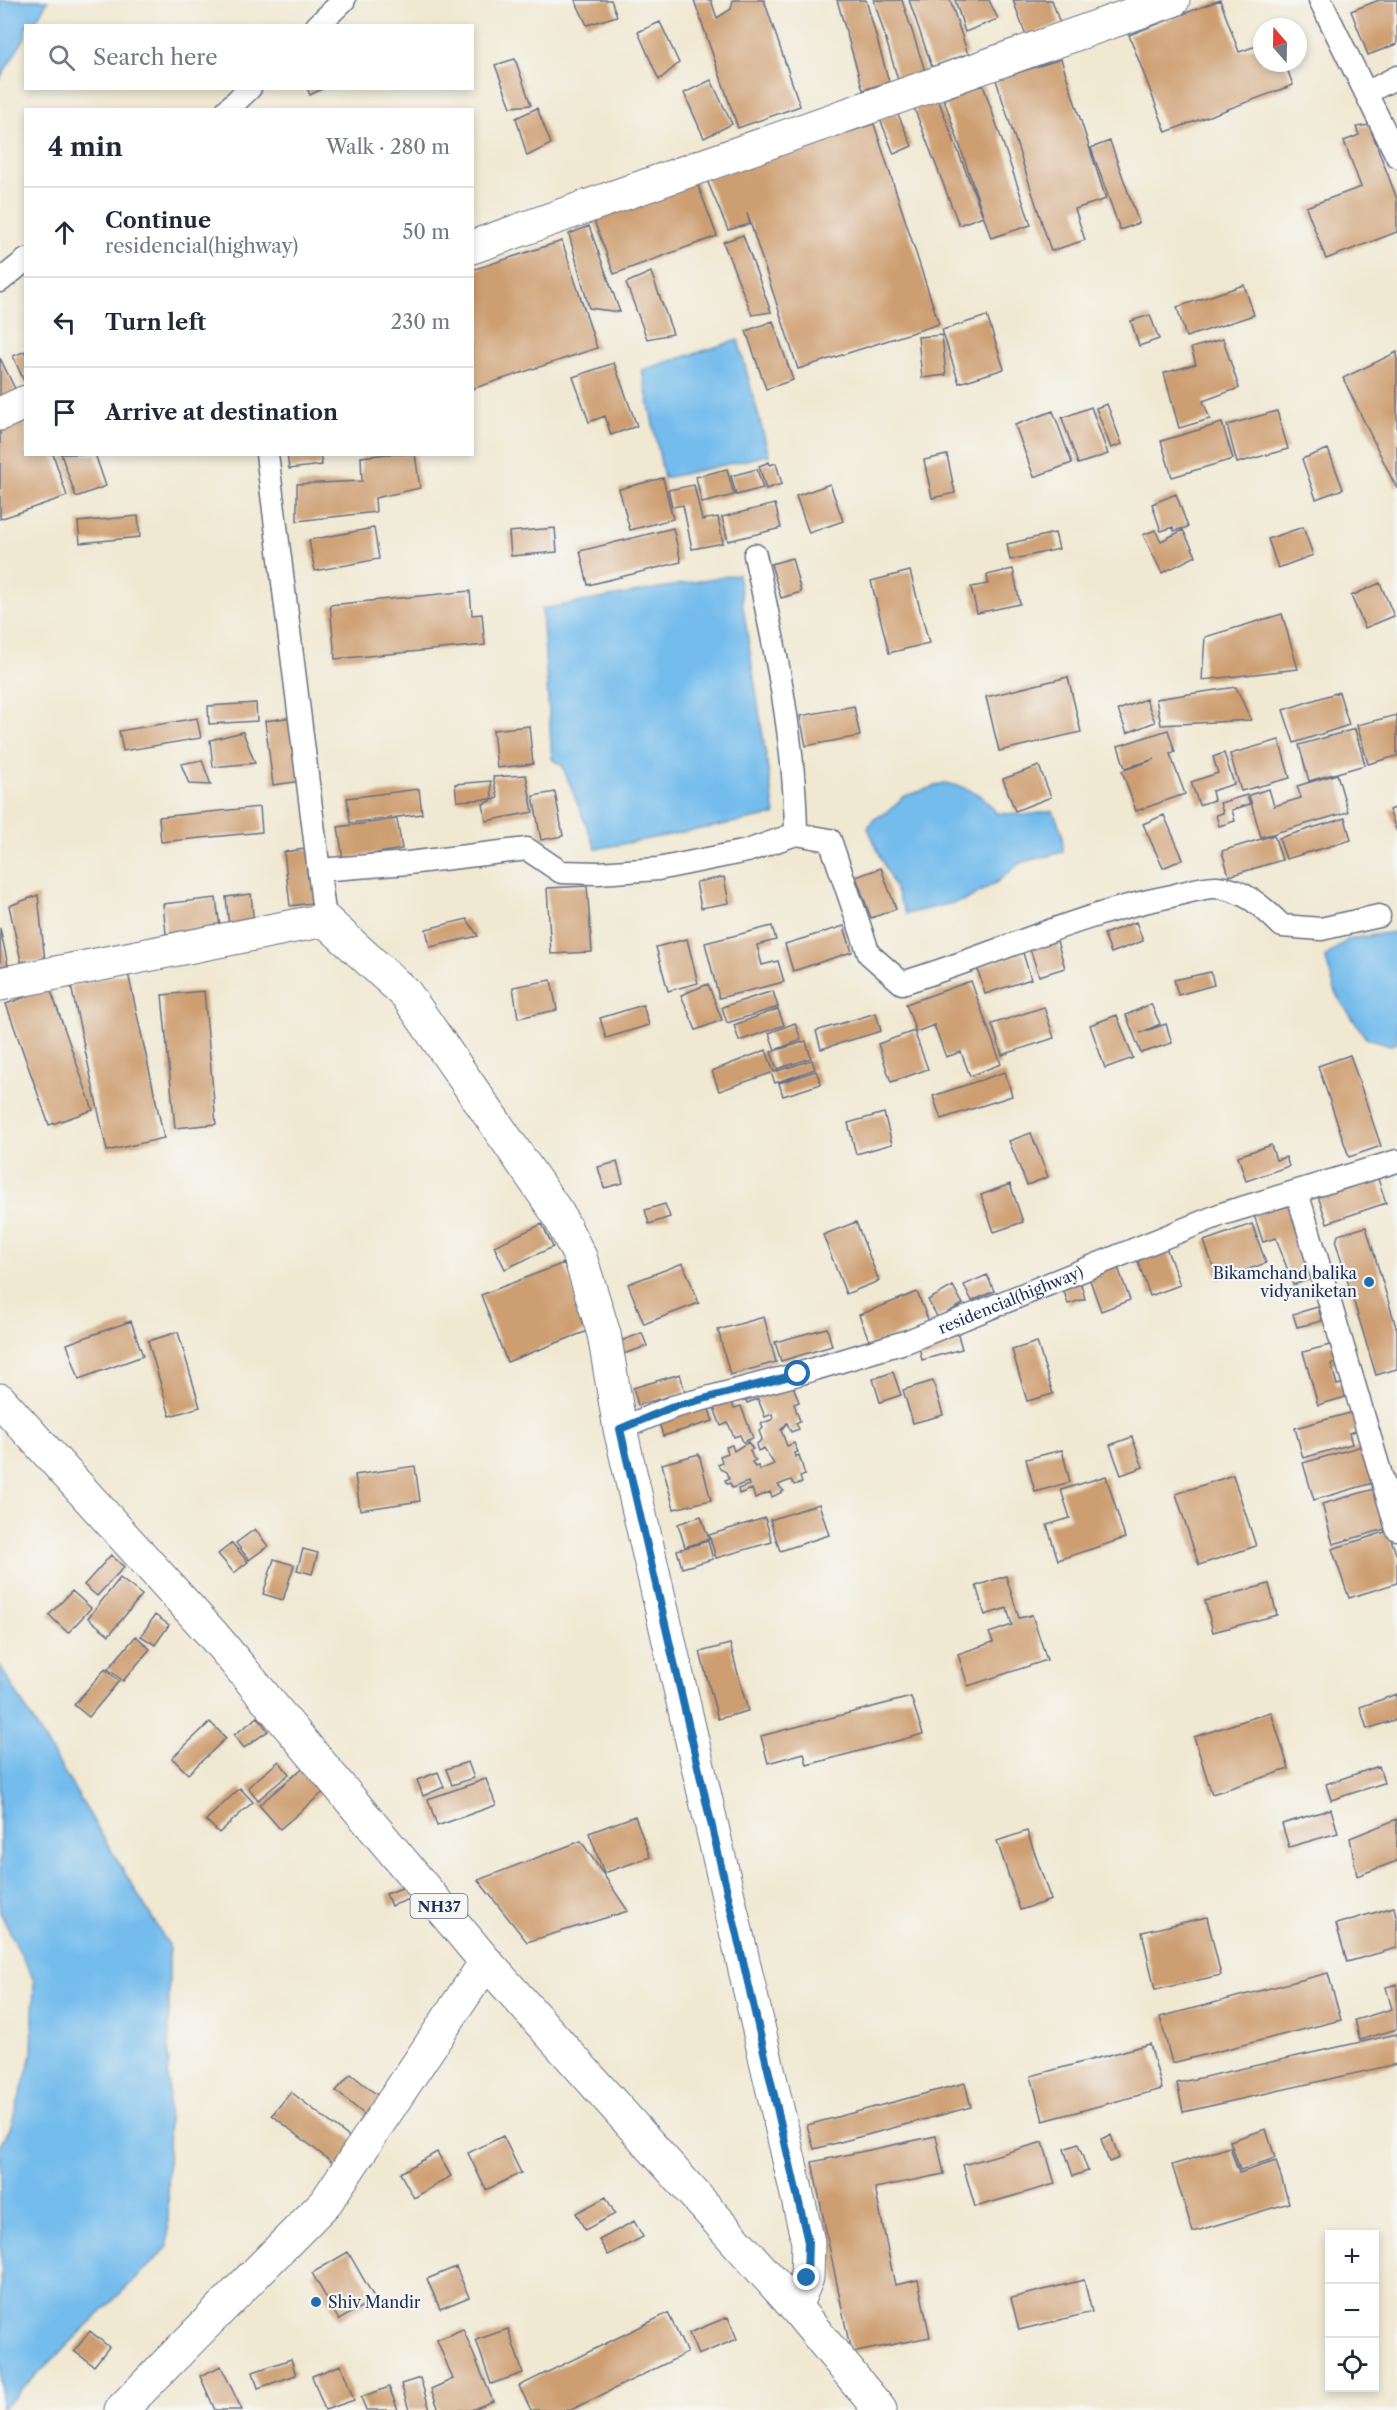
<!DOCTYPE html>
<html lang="en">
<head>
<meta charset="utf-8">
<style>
  :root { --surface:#fff; --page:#f6f6f7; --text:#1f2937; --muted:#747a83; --line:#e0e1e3 }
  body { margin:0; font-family:"Libre Caslon Text",serif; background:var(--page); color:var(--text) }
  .controls { position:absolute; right:18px; bottom:18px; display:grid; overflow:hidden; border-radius:0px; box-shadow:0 3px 9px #0003 }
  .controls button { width:54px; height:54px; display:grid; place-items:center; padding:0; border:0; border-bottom:2px solid var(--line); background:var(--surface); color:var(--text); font:30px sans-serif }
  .compass { position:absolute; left:1253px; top:18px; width:54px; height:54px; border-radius:50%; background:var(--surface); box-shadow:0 3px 9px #0003; rotate:340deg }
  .stop { position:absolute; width:18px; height:18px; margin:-14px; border:4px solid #1f6fb2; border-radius:50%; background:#fff }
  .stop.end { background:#1f6fb2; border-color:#fff; box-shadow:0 2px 6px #0008 }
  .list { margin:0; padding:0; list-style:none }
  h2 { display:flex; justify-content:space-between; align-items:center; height:78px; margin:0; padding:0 24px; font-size:26px }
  h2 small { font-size:20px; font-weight:400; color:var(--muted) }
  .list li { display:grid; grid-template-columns:39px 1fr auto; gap:18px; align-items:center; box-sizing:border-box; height:90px; padding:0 24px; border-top:2px solid var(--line) }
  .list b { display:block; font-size:22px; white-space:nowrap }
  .list p { margin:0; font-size:20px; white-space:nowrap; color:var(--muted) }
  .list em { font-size:20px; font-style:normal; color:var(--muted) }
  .icon { flex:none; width:33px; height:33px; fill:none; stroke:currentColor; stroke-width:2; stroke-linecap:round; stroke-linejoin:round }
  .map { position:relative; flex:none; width:1397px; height:2410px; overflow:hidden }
  .search { position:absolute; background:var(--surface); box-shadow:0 3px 9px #0003; left:24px; top:24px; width:450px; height:66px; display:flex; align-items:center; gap:15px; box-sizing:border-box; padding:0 21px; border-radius:0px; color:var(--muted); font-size:22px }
  .panel { position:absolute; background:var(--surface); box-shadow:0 3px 9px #0003; left:24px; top:108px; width:450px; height:348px; border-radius:0px }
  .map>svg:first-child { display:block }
</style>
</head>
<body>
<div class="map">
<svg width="1397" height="2410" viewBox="0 0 1397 2410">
  <rect width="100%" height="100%" fill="#f6f6f2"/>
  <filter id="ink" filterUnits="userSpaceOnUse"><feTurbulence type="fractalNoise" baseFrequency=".0167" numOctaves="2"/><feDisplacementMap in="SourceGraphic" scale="12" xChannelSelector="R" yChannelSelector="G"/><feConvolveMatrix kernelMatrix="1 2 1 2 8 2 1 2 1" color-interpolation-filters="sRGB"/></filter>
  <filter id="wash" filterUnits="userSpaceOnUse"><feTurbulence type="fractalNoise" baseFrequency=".008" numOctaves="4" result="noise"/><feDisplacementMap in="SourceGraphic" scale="24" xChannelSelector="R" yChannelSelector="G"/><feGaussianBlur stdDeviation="1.35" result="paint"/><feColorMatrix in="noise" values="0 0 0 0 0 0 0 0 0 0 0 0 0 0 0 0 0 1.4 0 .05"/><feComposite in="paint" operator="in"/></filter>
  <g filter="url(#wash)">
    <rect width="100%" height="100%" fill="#f0e8d1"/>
    <!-- water -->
    <path fill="#73bcec" stroke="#4776a5" stroke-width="1.5" d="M0 0H48L33 25 26 26 25 37 0 78Z
      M738 340 769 455 664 478 642 370Z
      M738 574 775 815 596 849 562 765 552 759 542 609Z
      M944 783C967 787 983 793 996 813L1026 815 1053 811 1062 832 1063 852 1020 863 997 882 966 900 906 914 868 828 873 820 893 808 903 797Z
      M1393 932 1397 940V1043L1391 1045 1366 1038 1337 996 1325 957 1349 939Z
      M0 1666 169 1946 168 2247 1 2410 0 2145 10 2129 32 2055 34 1981 0 1912Z"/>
    <g id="blocks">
      <!-- building -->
      <path fill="#cd9e71" d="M575 0H611L617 16 587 25Z
        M694 0H711L717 18 731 9 733 0H764L800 106 738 128Z
        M837 0H866L889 82 863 90Z
        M874 0H902L926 74 899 83Z
        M909 0H950L968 54 932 67Z
        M955 0H989L998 19 965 32Z
        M1013 0H1052L1060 24 1026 36Z
        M1220 0 1239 52 1262 44V63H1285L1293 85 1166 132 1129 35Z
        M1379 0H1397V44L1368 55 1351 11Z
        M660 22 679 63 659 80 638 32Z
        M515 59 531 105 511 107 495 65Z
        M1061 59 1106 199 1075 209 1085 240 1051 251 996 80Z
        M711 80 732 124 704 138 684 93Z
        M983 85 1031 225 991 238 944 99Z
        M307 88H324L310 95Z
        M938 99 983 216 959 225 914 108Z
        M537 108 551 144 527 156 516 118Z
        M897 112 912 146 894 154 880 119Z
        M874 124 939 324 798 369 747 213 750 224 728 230 706 178Z
        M1369 125 1397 199V232L1326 259 1306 207 1361 187 1344 141 1359 135 1356 127Z
        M1110 141 1139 223 1120 230 1091 148Z
        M696 180 717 236 614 274 593 218Z
        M589 226 620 312 589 308 569 234Z
        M743 235 771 312 752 315 723 242Z
        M562 241 597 348 472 389V270Z
        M651 272 673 334 647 339 626 283Z
        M1244 285 1254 315 1186 337 1177 307Z
        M1150 315 1159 339 1139 346 1131 321Z
        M987 316 1004 369 959 383 942 330Z
        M773 321 793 380 766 389 746 331Z
        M942 335 946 375 922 378 918 337Z
        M1223 339 1239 388 1203 401 1210 419 1179 428 1164 373 1196 364 1191 348Z
        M26 351V386L13 356Z
        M1397 352V489L1343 378Z
        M0 358 18 395 0 404Z
        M614 363 637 426 611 435 605 416 589 422 573 377Z
        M1107 404 1122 444 1111 448 1096 408Z
        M1091 407 1108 454 1078 464 1062 418Z
        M26 411V454H53L67 496 0 519V429Z
        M1053 411 1072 463 1034 477 1015 425Z
        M1277 411 1288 449 1237 463 1227 425Z
        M1222 423 1233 459 1172 477 1161 441Z
        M1328 449 1343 489 1316 499 1302 459Z
        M61 454H95L106 486 76 497Z
        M287 454H320L322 465 289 469Z
        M387 454H415L420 488 375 498 376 512 297 521V484L362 481 361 457Z
        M947 455 955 493 932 498 924 460Z
        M769 462 770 465 776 463 782 484 766 489 759 466Z
        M727 469 734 495 702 503 696 477Z
        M757 469 763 488 736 495 731 476Z
        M663 478 673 519 630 530 619 489Z
        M830 484 843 521 809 533 796 496Z
        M694 485 702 520 718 517 723 543 692 549 683 505 672 507 668 490Z
        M1176 494 1188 527 1174 531 1173 527 1161 531 1152 504Z
        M775 504 781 528 728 541 722 517Z
        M138 516 140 537 80 543 78 522Z
        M1303 527 1313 555 1278 568 1268 539Z
        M374 528 379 559 315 571 309 540Z
        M555 528 557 552 511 556 509 532Z
        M673 528 681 562 588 585 580 551Z
        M1155 530 1161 541 1183 530 1196 556 1162 573 1143 535Z
        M1055 533 1059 549 1010 560 1007 544Z
        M792 558 801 592 781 598 771 564Z
        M1013 569 1020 604 977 613 971 587 988 584 987 575Z
        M910 571 929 643 889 653 871 581Z
        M1380 583 1394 616 1365 628 1351 596Z
        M470 591 472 615 482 614 485 645 335 659 330 605Z
        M1282 614 1298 669 1202 680 1205 637Z
        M1068 677 1081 732 999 751 986 697Z
        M1236 687 1251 720 1161 725 1156 699Z
        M1339 692 1349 725 1294 743 1283 710Z
        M1146 699 1155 722 1127 733 1118 710Z
        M256 703 257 721 209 724 208 706Z
        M854 706 860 736 806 746 800 716Z
        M1397 715V756L1368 764 1357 725Z
        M293 717 302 781 273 785 265 721Z
        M197 718 201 738 123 751 119 731Z
        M529 726 533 764 497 768 493 730Z
        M1355 729 1365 765 1309 781 1299 745Z
        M1168 730 1175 752 1170 754 1185 794 1136 811 1122 771 1155 759 1125 768 1118 746Z
        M243 732 255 763 213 767 210 740Z
        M1279 740 1290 778 1241 791 1230 754Z
        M1224 753 1234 784 1212 791 1214 800 1199 805 1191 782 1218 773 1213 757Z
        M202 760 211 785 189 784 181 764Z
        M1039 766 1051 797 1015 811 1003 779Z
        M1337 774 1348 812 1261 837 1249 795 1269 789 1274 806 1301 798 1297 786Z
        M526 775 533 812 486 821 483 804 498 798 493 777Z
        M491 781 492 799 457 801 455 784Z
        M419 789 422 814 350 823 347 798Z
        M555 792 563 836 541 840 533 796Z
        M1247 795 1250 804 1232 810 1235 821 1219 826 1216 815 1223 813 1220 803Z
        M260 807 262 832 161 842 159 817Z
        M1397 807V832L1389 810Z
        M1164 815 1183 859 1163 868 1143 824Z
        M1345 818 1351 840 1286 859 1279 838Z
        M397 819 402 849 343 859 338 827Z
        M1274 835 1282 860 1229 876 1222 851Z
        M312 848 318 902 290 906 284 852Z
        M881 868 896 909 871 918 856 877Z
        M724 877 729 903 701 908 696 882Z
        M587 886 592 952 551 954 547 888Z
        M251 894 254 925 229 927 226 897Z
        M38 895 45 962 21 961 9 906Z
        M216 898 220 927 166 934 163 904Z
        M467 919 478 936 430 947 426 929Z
        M1136 922 1143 941 1111 953 1104 934Z
        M772 926 776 940 757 945 762 965 778 961 784 982 719 998 705 943Z
        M844 926 852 952 793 971 785 944Z
        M0 928 8 965 0 966Z
        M687 939 698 983 668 991 656 947Z
        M1057 941 1065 968 1039 976 1030 949Z
        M1023 953 1031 979 985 994 977 967Z
        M1211 972 1214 985 1178 995 1174 980Z
        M128 973 164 1138 107 1151 71 986Z
        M551 980 557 1010 518 1018 513 987Z
        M971 981 1001 1064 970 1076 961 1052 946 1057 934 1025 916 1032 906 1004Z
        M708 984 722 1020 696 1030 681 995Z
        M50 988 93 1110 49 1125 6 1004Z
        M204 991 216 1124 175 1128 162 995Z
        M773 991 778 1007 727 1023 722 1007Z
        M1151 1004 1160 1024 1140 1033 1166 1024 1172 1043 1141 1053 1126 1015Z
        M643 1005 649 1025 606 1038 600 1018Z
        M1044 1007 1054 1038 1002 1055 992 1024Z
        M778 1009 784 1025 739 1041 734 1025Z
        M876 1013 881 1031 821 1049 816 1031Z
        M1117 1015 1133 1058 1105 1068 1090 1025Z
        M795 1023 801 1040 775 1050 769 1033Z
        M914 1031 928 1069 891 1082 878 1044Z
        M806 1041 811 1058 777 1069 771 1052Z
        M766 1050 774 1072 812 1060 815 1069 775 1083 771 1073 719 1091 712 1071Z
        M1350 1055 1381 1146 1349 1157 1318 1066Z
        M816 1071 821 1084 783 1096 779 1083Z
        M1005 1072 1012 1096 941 1119 933 1096Z
        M884 1113 892 1144 856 1154 848 1123Z
        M1031 1133 1048 1177 1027 1185 1009 1141Z
        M1271 1145 1276 1160 1286 1157 1289 1166 1246 1181 1238 1156Z
        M617 1162 623 1183 604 1188 598 1167Z
        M1377 1176 1386 1203 1327 1223 1318 1196Z
        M1010 1184 1023 1222 994 1232 981 1195Z
        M1291 1202 1317 1277 1293 1285 1276 1238 1263 1242 1254 1215Z
        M665 1204 670 1217 649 1224 645 1210Z
        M856 1222 879 1281 846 1294 823 1235Z
        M542 1224 553 1247 505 1269 494 1246Z
        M1252 1224 1266 1263 1218 1280 1204 1241Z
        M1366 1227 1397 1330V1369L1376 1375 1336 1243 1338 1235Z
        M1164 1242 1180 1285 1150 1296 1135 1253Z
        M1116 1262 1130 1300 1101 1311 1087 1272Z
        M564 1263 590 1330 507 1362 481 1295Z
        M683 1263 699 1303 644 1324 628 1284Z
        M987 1275 994 1291 972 1301 964 1285Z
        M1079 1276 1085 1299 1068 1304 1061 1282Z
        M953 1286 963 1304 938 1318 928 1300Z
        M917 1292 929 1322 871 1345 859 1315Z
        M1318 1307 1322 1321 1297 1327 1293 1314Z
        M764 1317 776 1362 730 1375 718 1330Z
        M131 1321 143 1356 79 1379 67 1344Z
        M827 1328 832 1346 781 1361 775 1342Z
        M957 1331 962 1349 922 1360 918 1342Z
        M178 1332 200 1407 170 1416 148 1341Z
        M642 1333 647 1346 623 1354 618 1342Z
        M1037 1342 1053 1394 1027 1401 1012 1350Z
        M1338 1343 1343 1361 1331 1364 1337 1385 1345 1383 1349 1396 1318 1405 1303 1352Z
        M893 1372 901 1395 880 1402 873 1379Z
        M680 1374 685 1392 638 1405 633 1388Z
        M933 1381 943 1415 913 1423 903 1390Z
        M792 1383 799 1402 794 1404 800 1421 796 1423 799 1429 791 1432 787 1423 781 1430 787 1446 794 1443 798 1452 794 1453 795 1457 799 1455 805 1475 800 1477 802 1483 794 1485 791 1480 778 1485 784 1491 772 1497 770 1492 755 1498 752 1489 739 1494 738 1489 749 1485 748 1482 732 1488 730 1483 727 1484 725 1480 729 1479 726 1472 720 1469 718 1464 722 1462 720 1456 728 1453 726 1447 732 1445 734 1451 748 1442 753 1449 750 1450 753 1458 756 1460 752 1462 755 1467 758 1466 760 1470 774 1464 764 1448 758 1451 756 1445 762 1439 759 1431 763 1428 761 1424 773 1419 772 1414 765 1417 758 1399 747 1403 745 1398 732 1403 734 1408 741 1406 753 1438 743 1442 740 1435 734 1437 728 1423 721 1426 711 1400Z
        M706 1400 713 1421 663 1436 657 1415Z
        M1357 1411 1361 1429 1349 1433 1352 1444 1303 1458 1295 1428Z
        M1132 1437 1143 1467 1121 1475 1110 1445Z
        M1369 1444 1380 1481 1314 1500 1303 1463Z
        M1062 1450 1070 1482 1035 1492 1026 1459Z
        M699 1454 711 1500 674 1509 662 1464Z
        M415 1466 420 1501 360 1510 355 1475Z
        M1233 1475 1256 1546 1199 1565 1176 1494Z
        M1106 1476 1125 1538 1058 1560 1047 1525 1070 1518 1061 1490Z
        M1378 1488 1389 1528 1333 1544 1322 1504Z
        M819 1504 829 1535 780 1551 770 1520Z
        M701 1516 709 1539 685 1547 678 1524Z
        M765 1518 772 1542 716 1558 709 1535Z
        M255 1529 268 1546 249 1560 236 1543Z
        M1388 1531 1397 1556V1583L1349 1598 1332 1549Z
        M708 1541 713 1559 682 1568 677 1550Z
        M232 1543 248 1562 234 1573 218 1554Z
        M303 1549 318 1553 312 1574 297 1570Z
        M111 1555 124 1567 97 1596 84 1585Z
        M274 1559 294 1565 283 1600 263 1594Z
        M1006 1576 1019 1618 1032 1615 1047 1660 968 1686 958 1654 993 1642 989 1633 1012 1625 1007 1608 985 1615 976 1586Z
        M120 1578 142 1595 109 1635 88 1618Z
        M1269 1584 1277 1615 1213 1632 1205 1601Z
        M72 1591 91 1608 68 1633 49 1615Z
        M155 1615 169 1625 155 1645 141 1636Z
        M136 1636 150 1649 123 1681 108 1669Z
        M730 1644 748 1711 718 1719 700 1652Z
        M105 1669 119 1681 89 1717 74 1705Z
        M1397 1694V1719L1367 1729 1360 1707Z
        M911 1697 923 1734 807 1765 804 1753 768 1763 761 1736Z
        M1271 1712 1289 1769 1212 1794 1194 1737Z
        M258 1717 268 1731 244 1748 234 1735Z
        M210 1722 226 1738 188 1774 172 1758Z
        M279 1761 289 1774 258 1800 248 1787Z
        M468 1762 474 1778 452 1785 446 1769Z
        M306 1765 327 1789 280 1829 259 1805Z
        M1379 1766 1384 1783 1331 1800 1326 1784Z
        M438 1772 444 1787 423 1796 417 1780Z
        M486 1779 496 1805 437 1826 428 1799Z
        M240 1788 253 1802 219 1833 206 1820Z
        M1331 1809 1338 1833 1289 1847 1282 1824Z
        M635 1816 650 1857 604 1873 589 1833Z
        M1397 1819V1861L1357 1876 1350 1838Z
        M1027 1831 1051 1900 1020 1910 997 1841Z
        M581 1841 628 1911 527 1942 478 1880Z
        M410 1885 415 1897 391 1906 386 1894Z
        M1394 1907 1397 1920V1948L1347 1962 1336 1924Z
        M1207 1917 1221 1975 1155 1990 1142 1932Z
        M1328 1973 1341 2020 1172 2063 1160 2017Z
        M1397 1984V2029L1360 2040 1355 2020 1392 2009 1386 1987Z
        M1397 2034V2064L1183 2112 1177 2083Z
        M1150 2044 1162 2089 1043 2121 1031 2076Z
        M351 2074 386 2102 371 2120 336 2091Z
        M965 2083 971 2107 814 2149 807 2125Z
        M291 2092 358 2144 339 2168 272 2115Z
        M1266 2129 1275 2158 1240 2170 1230 2141Z
        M1111 2135 1119 2158 1109 2162 1101 2139Z
        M503 2136 521 2173 486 2190 468 2153Z
        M936 2136 944 2174 875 2188 895 2285 918 2280 930 2337 851 2353 812 2162Z
        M1043 2142 1055 2184 975 2207 963 2165Z
        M1078 2144 1088 2171 1073 2176 1064 2149Z
        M1230 2147 1239 2173 1276 2161 1289 2203 1193 2232 1172 2165Z
        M437 2152 451 2176 414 2198 400 2173Z
        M606 2197 615 2214 585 2230 576 2213Z
        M634 2221 643 2237 608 2255 599 2240Z
        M348 2252 375 2299 339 2320 312 2273Z
        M456 2267 469 2297 440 2309 427 2279Z
        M1084 2280 1092 2312 1019 2330 1011 2298Z
        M668 2313 687 2353 571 2410H531L519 2386Z
        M728 2317 737 2339 698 2355 689 2333Z
        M463 2329 493 2401 471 2410H439L431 2389 453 2379 437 2340Z
        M508 2329 523 2373 491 2384 476 2340Z
        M90 2331 109 2347 94 2366 74 2351Z
        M291 2359 296 2375 258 2388 253 2372Z
        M341 2365 354 2400 325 2410 312 2376Z
        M221 2366 242 2410H215L200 2376Z
        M420 2378 430 2410H409L401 2384Z
        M389 2387 398 2410H366L361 2397Z"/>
    </g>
  </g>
  <g filter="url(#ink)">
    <use href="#blocks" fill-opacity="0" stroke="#667086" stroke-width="1.5"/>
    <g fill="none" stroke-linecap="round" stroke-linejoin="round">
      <!-- street casing -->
      <g stroke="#667086" stroke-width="25">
        <g id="street">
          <path d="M1320 0 1397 156"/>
          <path d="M317 26 344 0"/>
          <path d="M1366 93 1397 77"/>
          <path d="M227 110 250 88"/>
          <path d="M0 281 26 260"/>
          <path d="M267 454 325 920"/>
          <path d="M755 555C775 647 795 739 796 834"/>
          <path d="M319 870 408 863 527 849 561 872 598 873 658 869 747 851 796 834 830 840 869 954 902 983C992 956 1075 915 1167 897 1182 894 1202 886 1217 887 1244 889 1264 908 1282 926L1321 929 1379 916"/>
          <path d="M1297 1192 1397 1529"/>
          <path id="s1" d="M620 1429 673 1407 798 1374 908 1341 1222 1214 1397 1161"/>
        </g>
      </g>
      <!-- secondary casing -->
      <g stroke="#667086" stroke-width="35">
        <path id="secondary" d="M472 247 1173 0
          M0 414 26 402
          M0 984 325 920 406 994 558 1214 580 1257 604 1334 620 1429 808 2242 807 2278 795 2307
          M121 2410 326 2202 486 1962"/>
      </g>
      <!-- highway casing -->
      <g stroke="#667086" stroke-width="35">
        <path id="highway" d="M0 1400 213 1635 486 1962 795 2307 880 2410"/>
      </g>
      <!-- street -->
      <use href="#street" stroke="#fff" stroke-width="22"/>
      <!-- secondary -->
      <use href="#secondary" stroke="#fff" stroke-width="33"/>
      <!-- highway -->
      <use href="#highway" stroke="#fff" stroke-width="33"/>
    </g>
  </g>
  <g fill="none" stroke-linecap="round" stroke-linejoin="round" filter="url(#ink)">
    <!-- route -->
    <path stroke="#1f6fb2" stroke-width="8" d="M798 1374 673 1407 620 1429 808 2242 807 2278"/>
  </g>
  <!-- markers -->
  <g fill="#1f6fb2" stroke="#f6f6f2" stroke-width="2">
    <circle cx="1369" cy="1282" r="6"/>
    <circle cx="316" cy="2302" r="6"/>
  </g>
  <g text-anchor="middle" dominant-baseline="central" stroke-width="4.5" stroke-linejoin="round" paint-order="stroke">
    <!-- shield labels -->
    <rect fill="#f6f6f2" stroke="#5d6b8a" stroke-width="1.5" x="410.5" y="1894" width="57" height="24" rx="4.5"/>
    <g font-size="15" font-weight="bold" fill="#1b2f5e">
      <text x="439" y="1906">NH37</text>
    </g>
    <!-- poi labels -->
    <g font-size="16" fill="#1b2f5e" stroke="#f6f6f2" text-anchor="end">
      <text x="1357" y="1273">Bikamchand balika<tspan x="1357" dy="18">vidyaniketan</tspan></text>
      <text x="328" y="2302" text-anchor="start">Shiv Mandir</text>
    </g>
    <!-- street labels -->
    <g font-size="16" fill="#1b2f5e" stroke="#f6f6f2">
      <text stroke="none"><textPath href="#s1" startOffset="412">residencial(highway)</textPath></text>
    </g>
  </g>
</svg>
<div class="controls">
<button>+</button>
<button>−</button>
<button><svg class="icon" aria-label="locate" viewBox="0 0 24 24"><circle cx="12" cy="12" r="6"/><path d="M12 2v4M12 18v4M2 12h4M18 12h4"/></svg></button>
</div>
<svg class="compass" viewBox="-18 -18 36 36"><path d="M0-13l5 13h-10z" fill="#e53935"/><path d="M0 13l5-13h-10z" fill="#747a83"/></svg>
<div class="stop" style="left:798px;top:1374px"></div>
<div class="stop end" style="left:807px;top:2278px"></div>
<div class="search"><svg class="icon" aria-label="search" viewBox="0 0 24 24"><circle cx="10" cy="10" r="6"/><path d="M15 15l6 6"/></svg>Search here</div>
<section class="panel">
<h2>4 min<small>Walk · 280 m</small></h2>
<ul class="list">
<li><svg class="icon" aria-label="ahead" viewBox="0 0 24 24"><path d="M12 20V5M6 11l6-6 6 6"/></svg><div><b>Continue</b><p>residencial(highway)</p></div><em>50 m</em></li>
<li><svg class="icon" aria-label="left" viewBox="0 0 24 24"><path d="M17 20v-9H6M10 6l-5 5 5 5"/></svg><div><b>Turn left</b></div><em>230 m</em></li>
<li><svg class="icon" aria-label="arrive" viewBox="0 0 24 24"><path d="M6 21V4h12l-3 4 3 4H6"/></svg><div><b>Arrive at destination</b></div></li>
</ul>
</section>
</div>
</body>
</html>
